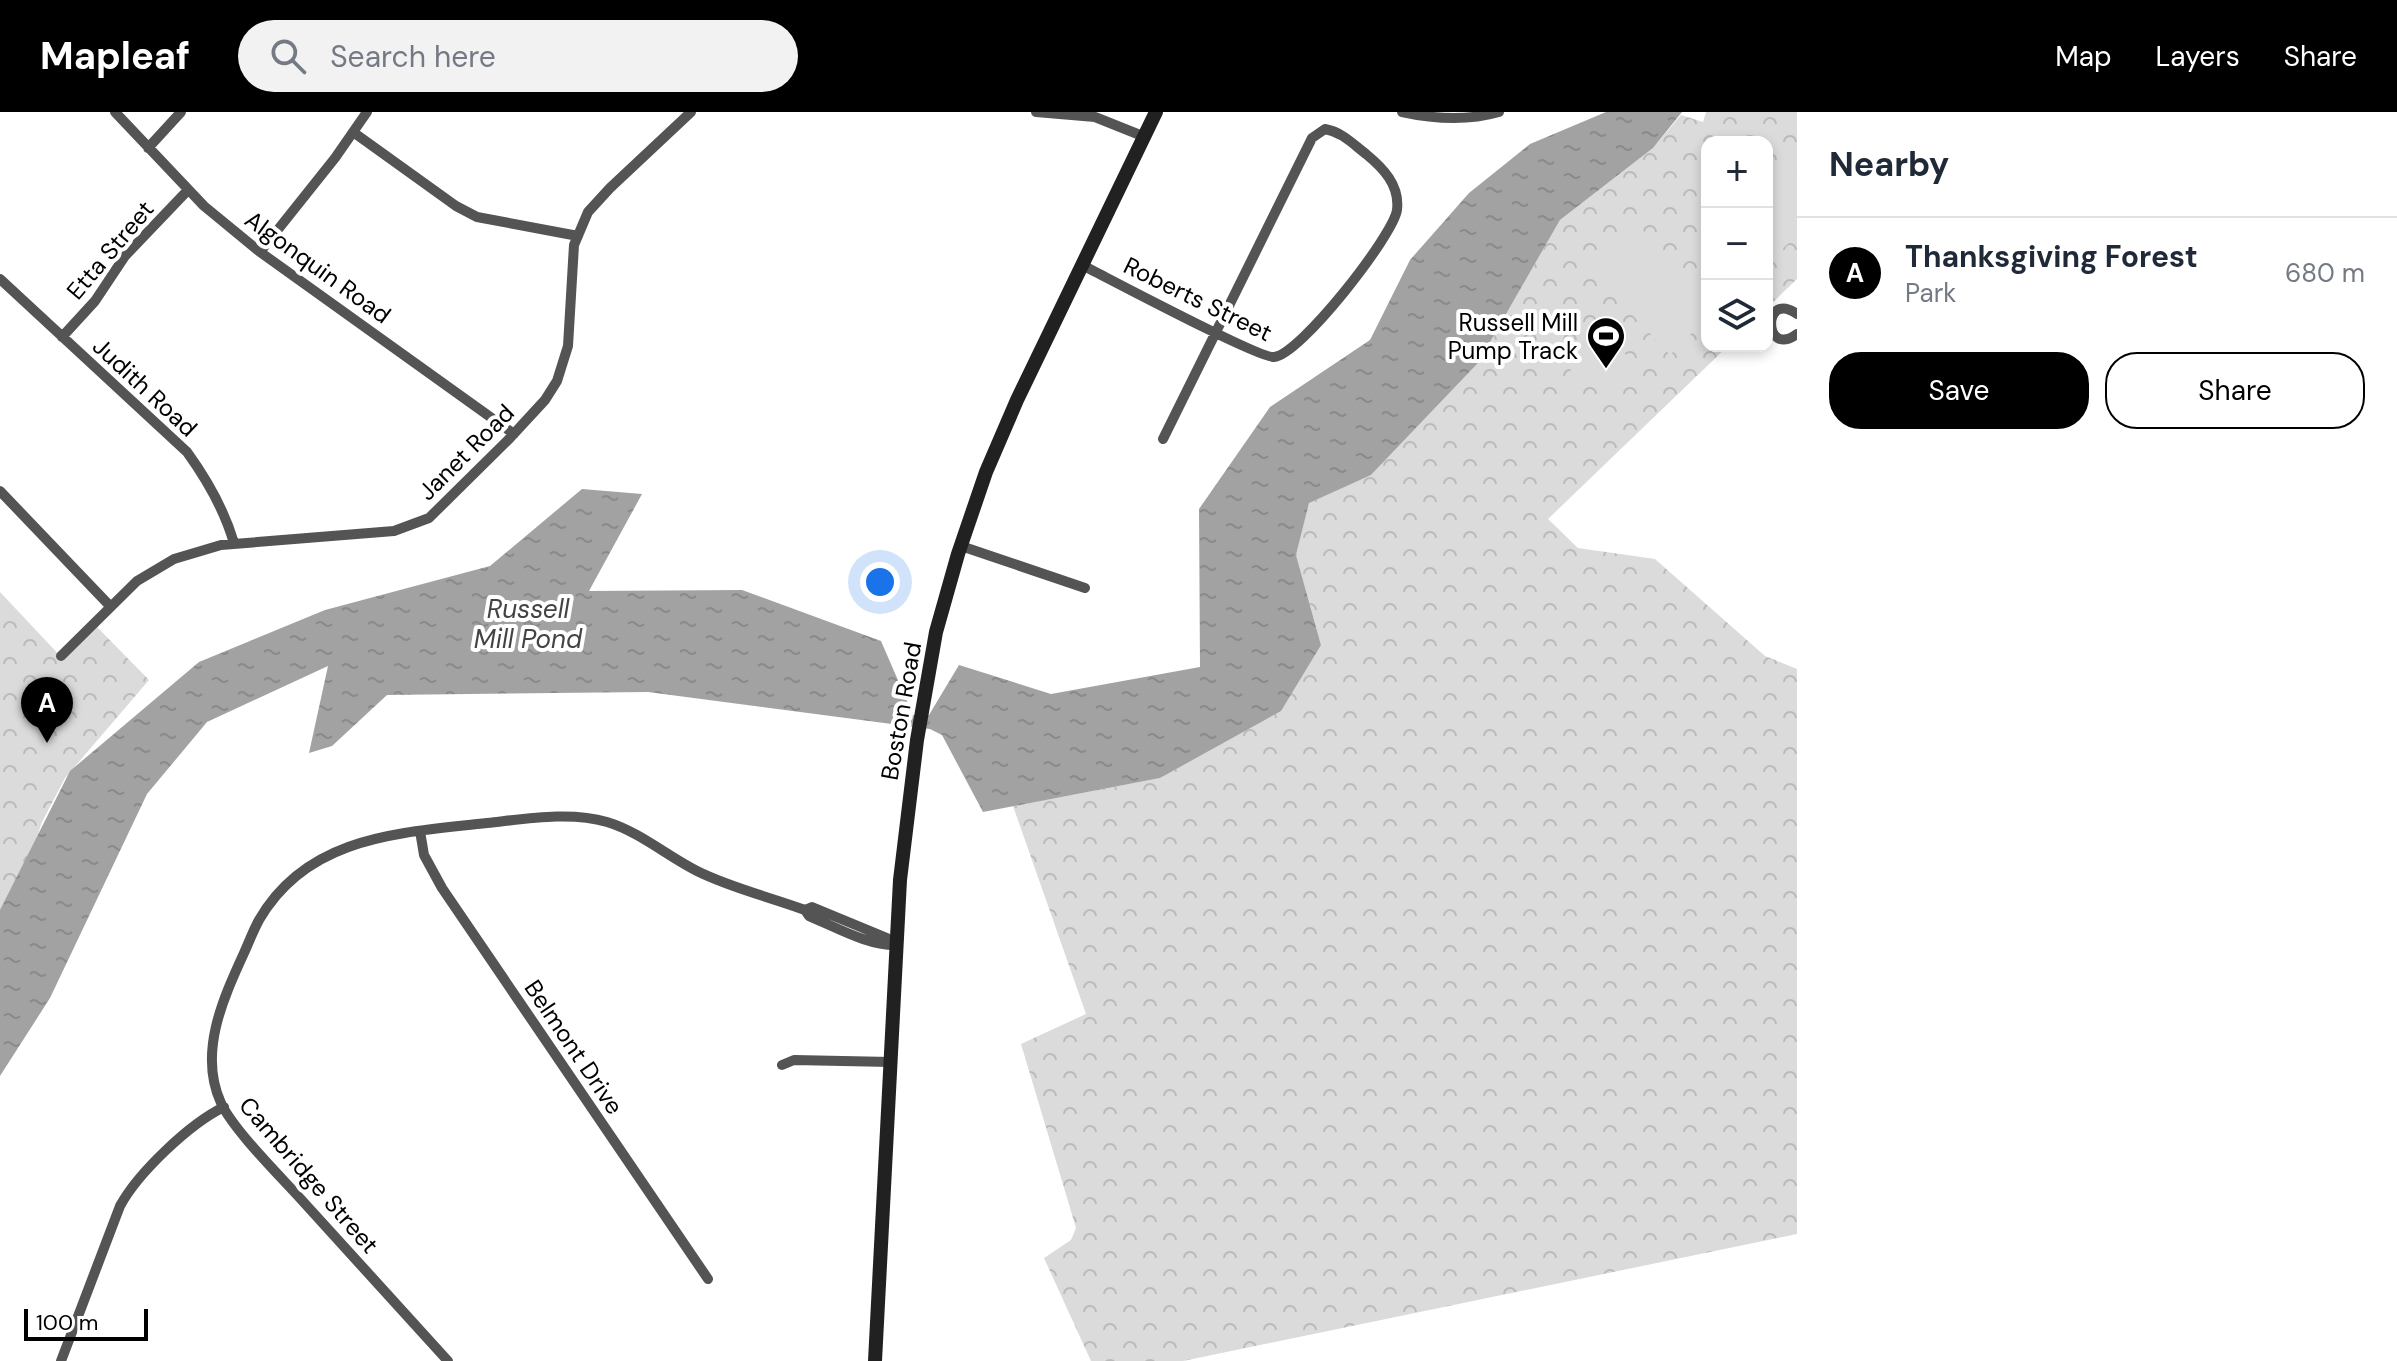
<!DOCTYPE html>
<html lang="en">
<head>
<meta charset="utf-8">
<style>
  :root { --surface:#fff; --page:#f2f2f3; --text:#1f2937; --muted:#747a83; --line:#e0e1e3; --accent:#000 }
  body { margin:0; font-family:"DM Sans",sans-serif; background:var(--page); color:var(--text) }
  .controls { position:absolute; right:24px; top:24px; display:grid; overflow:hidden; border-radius:16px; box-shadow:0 4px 12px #0003 }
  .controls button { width:72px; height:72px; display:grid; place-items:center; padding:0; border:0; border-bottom:2px solid var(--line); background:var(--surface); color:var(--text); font:40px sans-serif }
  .scale { position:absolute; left:24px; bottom:20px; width:124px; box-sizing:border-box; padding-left:8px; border:4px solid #000; border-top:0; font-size:22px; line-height:28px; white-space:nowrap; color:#000; -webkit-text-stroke:6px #fff; paint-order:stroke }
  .you { position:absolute; left:880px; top:470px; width:28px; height:28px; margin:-20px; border:6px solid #fff; border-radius:50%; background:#1a73e8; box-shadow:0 0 0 12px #1a73e833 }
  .badge { display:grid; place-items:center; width:52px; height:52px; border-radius:50%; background:var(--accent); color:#fff; font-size:26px; font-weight:700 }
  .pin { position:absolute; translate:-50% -66px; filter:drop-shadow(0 2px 4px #0008) }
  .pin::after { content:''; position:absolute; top:42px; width:28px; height:24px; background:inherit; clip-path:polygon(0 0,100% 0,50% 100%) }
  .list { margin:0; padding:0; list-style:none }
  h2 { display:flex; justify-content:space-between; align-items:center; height:104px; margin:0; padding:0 32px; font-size:34px }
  h2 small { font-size:26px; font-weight:400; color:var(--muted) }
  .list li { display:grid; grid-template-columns:52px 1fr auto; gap:24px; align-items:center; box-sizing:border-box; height:112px; padding:0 32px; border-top:2px solid var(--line) }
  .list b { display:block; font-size:30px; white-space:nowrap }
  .list p { margin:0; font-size:26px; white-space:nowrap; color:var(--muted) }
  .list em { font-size:26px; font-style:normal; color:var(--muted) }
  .actions { display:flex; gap:16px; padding:24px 32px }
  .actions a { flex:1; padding:18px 0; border:2px solid var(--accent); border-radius:32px; text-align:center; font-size:28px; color:var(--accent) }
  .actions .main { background:var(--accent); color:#fff }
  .icon { flex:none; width:44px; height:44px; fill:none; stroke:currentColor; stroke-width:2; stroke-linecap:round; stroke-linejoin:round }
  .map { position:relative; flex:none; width:1797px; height:1249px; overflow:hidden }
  header { display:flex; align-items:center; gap:48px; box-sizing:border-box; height:112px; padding:0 40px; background:var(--accent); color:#fff }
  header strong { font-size:38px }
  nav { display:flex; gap:44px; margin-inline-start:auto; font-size:28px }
  .search { width:560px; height:72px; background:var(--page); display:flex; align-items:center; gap:20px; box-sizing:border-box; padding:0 28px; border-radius:44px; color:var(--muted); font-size:30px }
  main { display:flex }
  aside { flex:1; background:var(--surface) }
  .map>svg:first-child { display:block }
</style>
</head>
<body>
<header>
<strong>Mapleaf</strong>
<div class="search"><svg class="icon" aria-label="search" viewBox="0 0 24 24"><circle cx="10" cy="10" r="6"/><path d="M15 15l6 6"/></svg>Search here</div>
<nav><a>Map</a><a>Layers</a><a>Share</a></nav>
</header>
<main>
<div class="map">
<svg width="1797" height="1249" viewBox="0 0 1797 1249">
  <defs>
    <pattern id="park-crowns" width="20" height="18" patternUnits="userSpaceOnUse" patternTransform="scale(2)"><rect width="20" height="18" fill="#dbdbdb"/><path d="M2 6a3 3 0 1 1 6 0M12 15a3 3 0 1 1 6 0" fill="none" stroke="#bababa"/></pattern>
    <pattern id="water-ripples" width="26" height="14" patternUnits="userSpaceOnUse" patternTransform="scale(2)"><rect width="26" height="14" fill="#a2a2a2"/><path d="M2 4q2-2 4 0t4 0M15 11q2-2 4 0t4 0" fill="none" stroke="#8a8a8a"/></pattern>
  </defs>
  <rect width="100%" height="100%" fill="#fff"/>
  <!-- park -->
  <path fill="url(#park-crowns)" d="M1706 0H1797V167L1767 196V30H1707V234H1728L1548 407 1578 436 1655 447 1765 544 1797 557V1122L1183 1249H1091L1044 1146 1071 1128 1076 1116 1021 932 1086 902 1013 694 1160 666 1321 533 1296 443 1309 390 1371 363 1478 251 1560 108 1653 36 1681 3 1703 10Z
    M0 480 63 547 97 515 149 568 65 666 42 710 35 731 0 812Z"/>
  <!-- pitch -->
  <path fill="#dbdbdb" d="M1784 49 1797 63V124L1767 150V64Z
    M1637 112 1707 185V206L1670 243 1590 158Z
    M1577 236C1599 236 1630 238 1645 254L1633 271 1622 279 1581 269 1571 262 1569 244Z"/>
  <!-- water -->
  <path fill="url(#water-ripples)" d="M1606 0H1682L1653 36 1560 108 1478 251 1371 363 1309 391 1296 443 1321 533 1281 599 1160 666 983 700 942 623 930 617 648 580 387 583 332 634 309 641 328 554 207 610 147 682 50 886 0 964V798L70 659 199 550 325 498 490 454 582 377 642 382 589 479 742 478 881 529 913 603H929L959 553 1051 582 1200 555 1199 397 1270 295 1370 228 1410 148 1469 81 1530 32Z"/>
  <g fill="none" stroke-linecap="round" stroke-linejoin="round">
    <!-- minor -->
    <path stroke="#545454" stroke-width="10" d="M115 0 204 94 260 140 514 322
      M1036 0 1095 5 1145 25
      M1402 0C1434 7 1468 9 1499 0
      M353 20 456 94 477 105 578 124
      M148 36 181 0
      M260 140 335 46 367 0
      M1082 153C1106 165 1260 247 1274 245 1300 243 1393 124 1397 98 1400 73 1383 56 1366 42 1353 32 1342 20 1325 17L1312 26 1163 327
      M0 167 187 340C208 369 224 397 234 431
      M1797 202C1762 177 1763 247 1797 222
      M62 225 95 189 125 144 188 78
      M0 379 110 494
      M961 434 1085 476
      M61 544 137 469 174 447 221 433 394 419 429 406 508 328 545 288 557 269 568 234 574 133 588 100 610 76 691 0
      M420 719 424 743 442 776 708 1167
      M805 798 812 795 887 826 897 833
      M782 953 794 948 891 950
      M61 1249 120 1094C138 1061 189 1012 224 995
      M448 1249C398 1194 348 1139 298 1084 277 1061 233 1017 221 991 198 941 223 887 244 841 249 830 253 819 259 808 308 723 401 721 487 711 525 707 570 699 607 710 640 720 667 744 697 759 731 776 770 785 805 798L809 804C836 815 868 834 897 833"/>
    <!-- secondary -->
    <path stroke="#212121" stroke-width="14" d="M875 1249 900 768 917 628 936 520 958 442 986 360 1017 288 1156 0"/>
  </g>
  <!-- icons -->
  <defs>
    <g id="stadium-pin" transform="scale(2)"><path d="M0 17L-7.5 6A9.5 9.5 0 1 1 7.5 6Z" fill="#000" stroke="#fff"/><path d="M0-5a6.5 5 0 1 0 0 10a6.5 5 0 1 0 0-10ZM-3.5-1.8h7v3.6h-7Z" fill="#fff"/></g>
  </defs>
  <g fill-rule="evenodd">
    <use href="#stadium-pin" x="1606" y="224"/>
  </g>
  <g text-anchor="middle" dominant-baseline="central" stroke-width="8" stroke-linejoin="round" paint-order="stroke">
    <!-- street labels -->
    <g font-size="24" fill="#000" stroke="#fff">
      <text transform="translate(110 138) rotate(-50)">Etta Street</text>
      <text transform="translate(318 155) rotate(36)">Algonquin Road</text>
      <text transform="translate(1198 187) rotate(26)">Roberts Street</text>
      <text transform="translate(145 275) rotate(43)">Judith Road</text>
      <text transform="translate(466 340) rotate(-45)">Janet Road</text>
      <text transform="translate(901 599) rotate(-80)">Boston Road</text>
      <text transform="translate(574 935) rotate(56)">Belmont Drive</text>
      <text transform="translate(309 1063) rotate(49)">Cambridge Street</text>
    </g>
    <!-- poi labels -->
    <g font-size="24" fill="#000" stroke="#fff" text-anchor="end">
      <text x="1578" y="210">Russell Mill<tspan x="1578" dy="28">Pump Track</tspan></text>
    </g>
    <!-- water labels -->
    <g font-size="26" font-style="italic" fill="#434343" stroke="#fff">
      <text x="528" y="497">Russell<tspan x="528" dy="30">Mill Pond</tspan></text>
    </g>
  </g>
</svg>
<div class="controls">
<button>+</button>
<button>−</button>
<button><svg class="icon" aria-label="layers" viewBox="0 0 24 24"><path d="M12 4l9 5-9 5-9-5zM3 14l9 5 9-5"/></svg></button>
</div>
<div class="scale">100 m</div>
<div class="you"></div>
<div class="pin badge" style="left:47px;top:631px">A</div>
</div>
<aside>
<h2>Nearby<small></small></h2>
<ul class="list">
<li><span class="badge">A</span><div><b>Thanksgiving Forest</b><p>Park</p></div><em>680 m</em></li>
</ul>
<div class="actions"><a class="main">Save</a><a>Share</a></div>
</aside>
</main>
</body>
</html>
